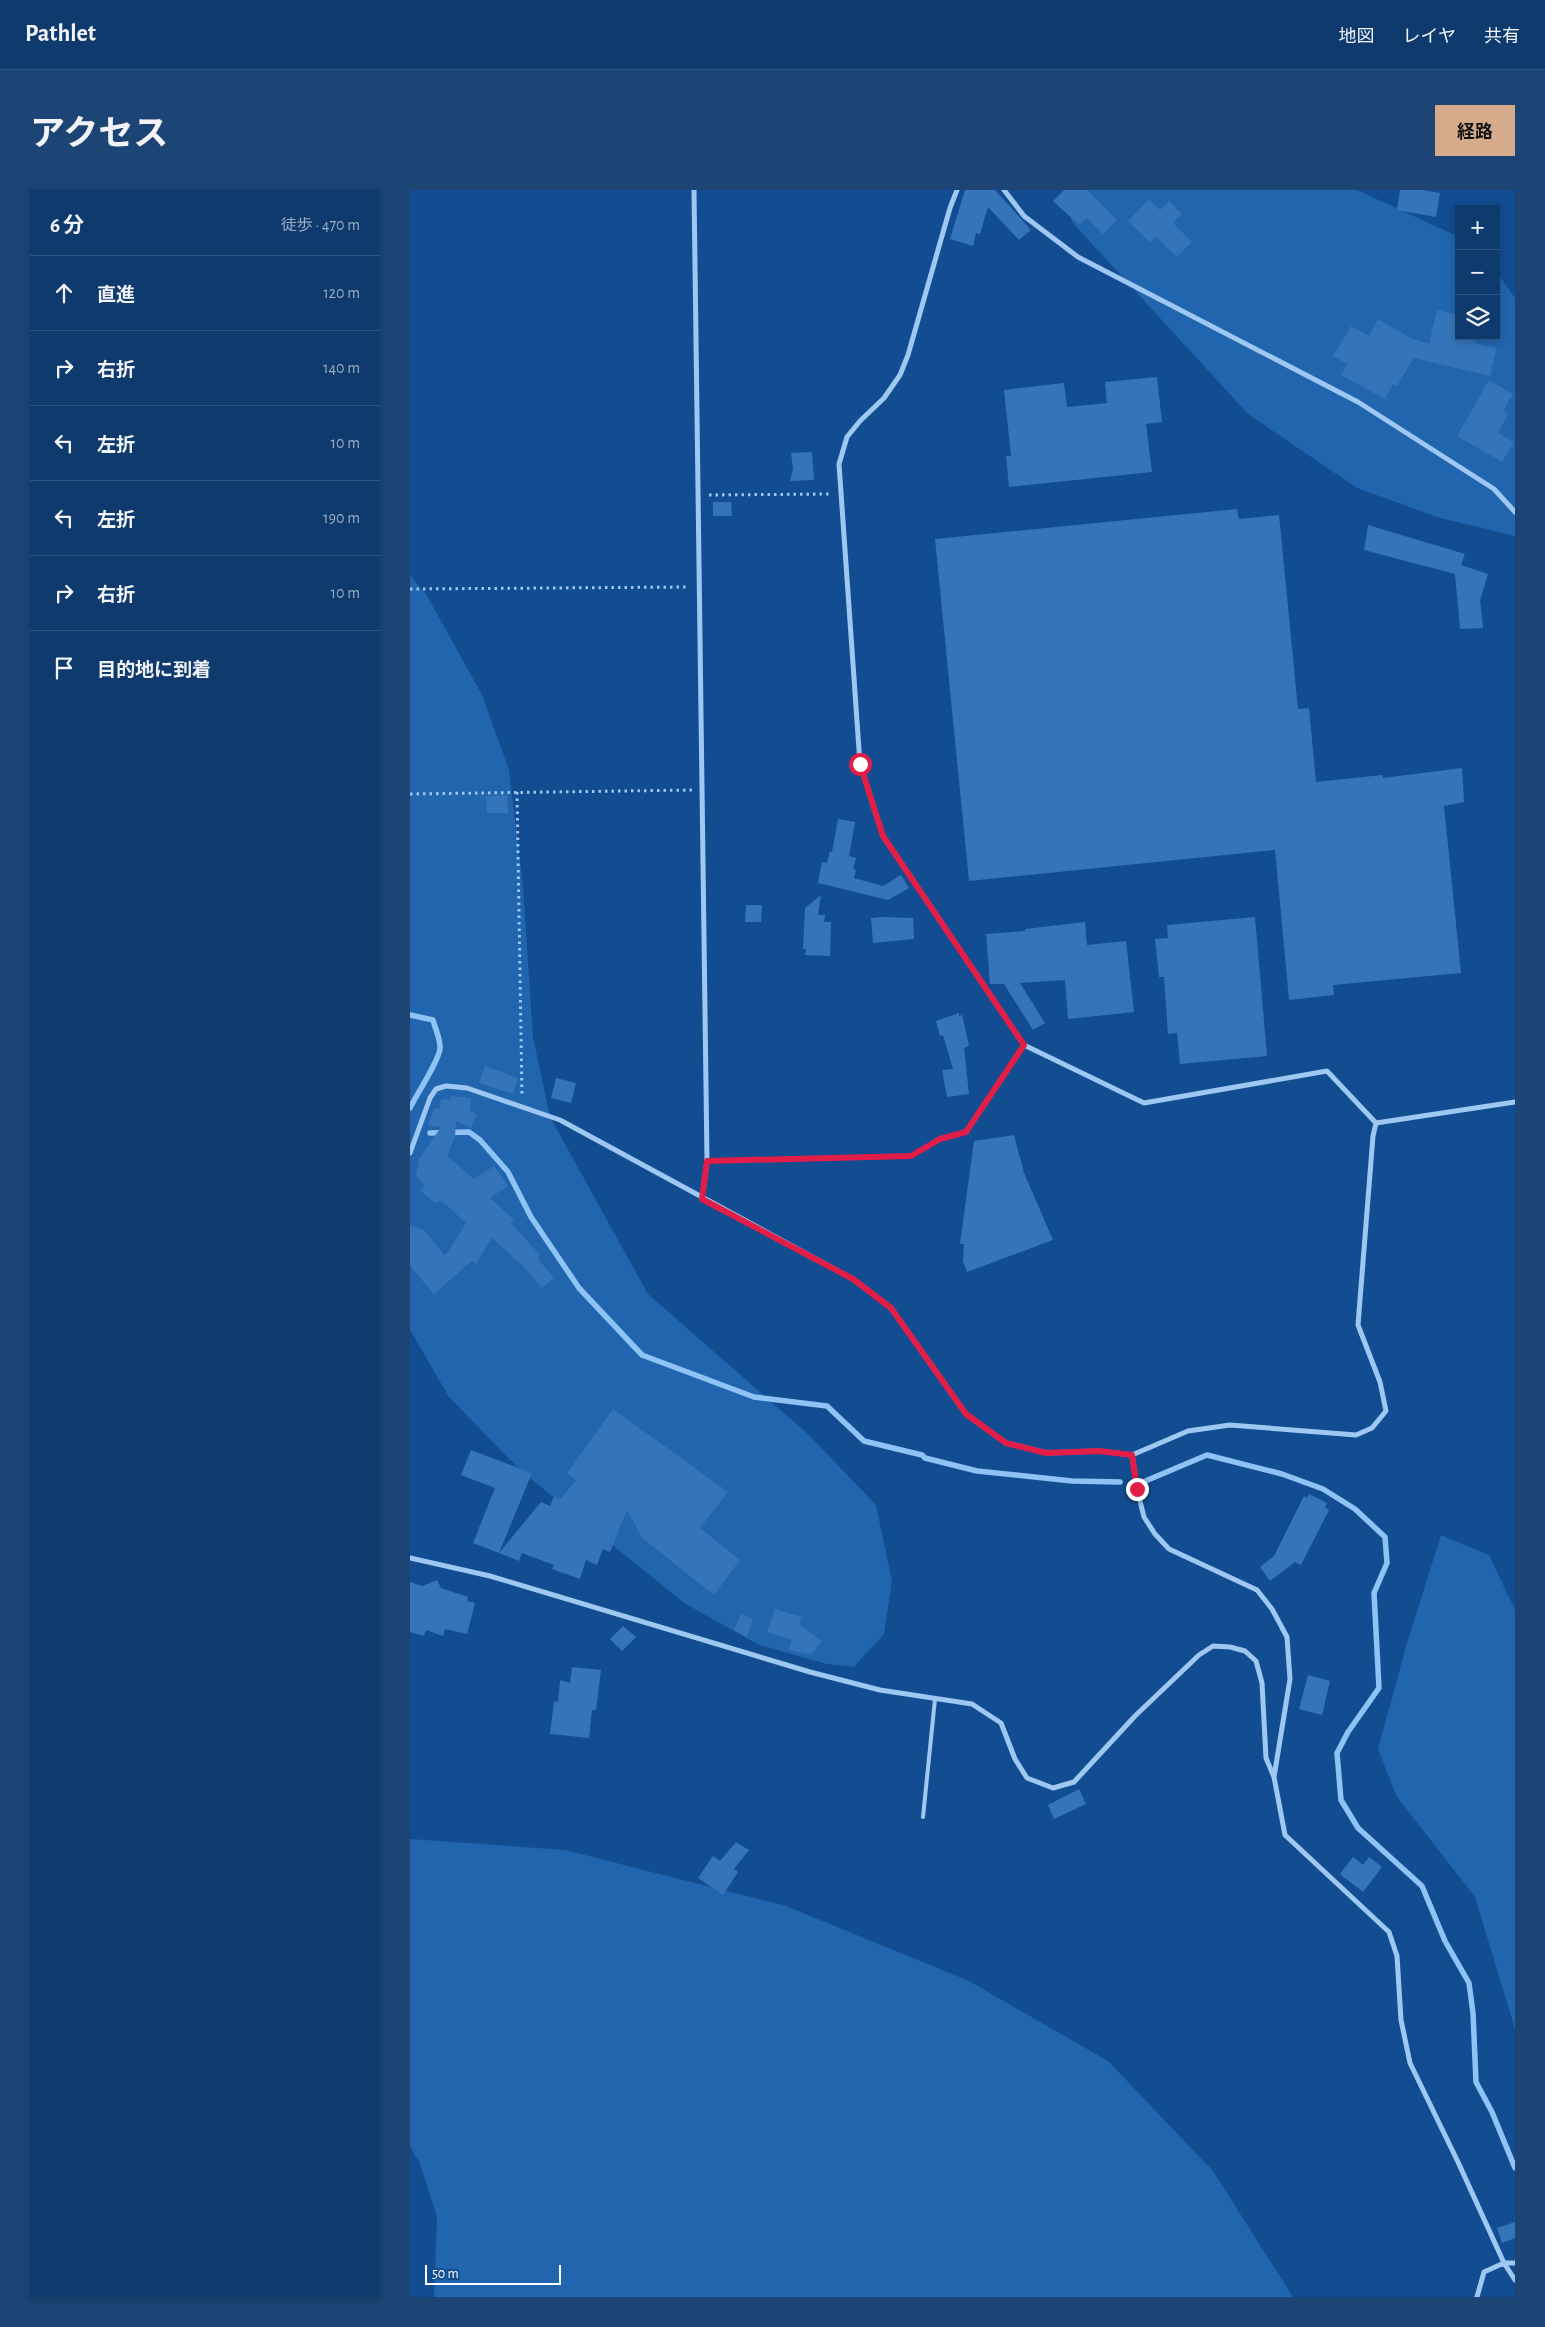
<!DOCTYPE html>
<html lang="ja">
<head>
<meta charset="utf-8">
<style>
  :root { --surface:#0e3a6d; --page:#1c4575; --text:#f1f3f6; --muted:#9badc2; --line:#2e5480; --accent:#d6ab8b }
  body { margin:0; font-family:"Alegreya Sans","Noto Sans JP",sans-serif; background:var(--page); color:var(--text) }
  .controls { position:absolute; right:15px; top:15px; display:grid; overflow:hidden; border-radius:0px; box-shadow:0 2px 8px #0003 }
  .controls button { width:45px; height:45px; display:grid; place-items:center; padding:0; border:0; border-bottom:1px solid var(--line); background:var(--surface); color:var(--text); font:25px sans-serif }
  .scale { position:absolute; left:15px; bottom:12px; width:136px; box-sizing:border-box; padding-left:5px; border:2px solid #fff; border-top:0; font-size:14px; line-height:18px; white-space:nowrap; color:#fff; -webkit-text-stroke:4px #124d91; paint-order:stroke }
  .stop { position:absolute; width:15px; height:15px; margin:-11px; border:4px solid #e11d48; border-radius:50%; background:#fff }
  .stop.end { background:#e11d48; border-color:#fff; box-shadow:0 1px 5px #0008 }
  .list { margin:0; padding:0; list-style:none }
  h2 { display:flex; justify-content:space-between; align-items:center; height:65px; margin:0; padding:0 20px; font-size:21px }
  h2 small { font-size:16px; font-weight:400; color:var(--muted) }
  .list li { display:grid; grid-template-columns:32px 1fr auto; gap:15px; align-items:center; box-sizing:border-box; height:75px; padding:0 20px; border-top:1px solid var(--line) }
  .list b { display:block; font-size:19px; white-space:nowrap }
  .list em { font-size:16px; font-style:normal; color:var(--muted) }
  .icon { flex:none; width:28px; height:28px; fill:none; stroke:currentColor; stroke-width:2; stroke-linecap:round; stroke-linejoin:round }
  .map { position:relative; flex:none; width:1105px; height:2107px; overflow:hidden; border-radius:0px }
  header { display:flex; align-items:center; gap:30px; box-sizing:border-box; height:70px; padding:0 25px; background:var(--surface); border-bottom:1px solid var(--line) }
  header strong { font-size:24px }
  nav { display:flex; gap:28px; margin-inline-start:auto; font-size:18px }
  .intro { display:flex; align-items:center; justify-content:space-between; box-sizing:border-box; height:120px; padding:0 30px }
  h1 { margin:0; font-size:35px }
  .button { padding:12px 22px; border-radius:0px; background:var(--accent); color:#111; font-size:18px; font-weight:700 }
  main { display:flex; gap:30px; padding:0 30px }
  aside { flex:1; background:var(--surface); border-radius:0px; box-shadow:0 2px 8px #0003 }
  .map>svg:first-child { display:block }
</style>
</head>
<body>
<header>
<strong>Pathlet</strong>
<nav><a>地図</a><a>レイヤ</a><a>共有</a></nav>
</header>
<div class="intro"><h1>アクセス</h1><a class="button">経路</a></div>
<main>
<aside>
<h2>6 分<small>徒歩 · 470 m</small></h2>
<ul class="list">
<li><svg class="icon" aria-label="ahead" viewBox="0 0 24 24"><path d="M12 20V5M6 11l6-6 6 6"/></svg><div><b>直進</b></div><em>120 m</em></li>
<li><svg class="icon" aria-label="right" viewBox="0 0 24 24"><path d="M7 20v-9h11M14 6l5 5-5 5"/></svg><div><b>右折</b></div><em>140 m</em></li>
<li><svg class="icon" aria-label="left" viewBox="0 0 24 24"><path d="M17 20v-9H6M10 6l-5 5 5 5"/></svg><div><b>左折</b></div><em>10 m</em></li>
<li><svg class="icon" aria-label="left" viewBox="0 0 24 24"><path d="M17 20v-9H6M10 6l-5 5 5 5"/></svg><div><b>左折</b></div><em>190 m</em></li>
<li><svg class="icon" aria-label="right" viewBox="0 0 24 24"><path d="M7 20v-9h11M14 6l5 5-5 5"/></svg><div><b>右折</b></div><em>10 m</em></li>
<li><svg class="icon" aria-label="arrive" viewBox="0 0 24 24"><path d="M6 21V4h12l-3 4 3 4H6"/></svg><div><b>目的地に到着</b></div></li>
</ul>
</aside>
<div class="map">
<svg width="1105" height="2107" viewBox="0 0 1105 2107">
  <rect width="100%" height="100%" fill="#124d91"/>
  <!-- green -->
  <path fill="#2165ae" d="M656 0H947L1049 47V146H1086V81L1105 108V346L1030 328 947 298 838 224 662 32Z
    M0 385 16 404 72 505 99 580 113 697 123 847 140 927 238 1104 399 1245 466 1315 482 1391 474 1444 444 1477 417 1474 349 1455 274 1413 110 1280 39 1207 0 1140Z
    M1031 1345 1079 1365 1105 1420V1839L1065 1707 987 1607 968 1559 997 1453Z
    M0 1649 155 1660 376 1716 559 1791 698 1871 803 1981 883 2107H24L27 2027 10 1974 0 1956Z"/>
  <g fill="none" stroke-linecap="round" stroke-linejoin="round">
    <!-- stream -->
    <path stroke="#8fc2f5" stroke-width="5.5" d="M0 825 23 830C25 838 30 848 30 857 31 868 6 905 0 918
      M20 943 59 942 70 950 98 982 121 1027 169 1098 232 1165 344 1207 417 1216 454 1251 512 1265 515 1268 567 1281 662 1291 710 1292
      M733 1292 797 1265 872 1284 913 1299 945 1319 975 1347 977 1373 964 1403 969 1498 938 1542 927 1563 931 1610 948 1638 1012 1696 1035 1751 1059 1793 1063 1823 1066 1892 1082 1922 1105 1978"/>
  </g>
  <!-- building -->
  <path fill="#3574b8" d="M555 0H585L621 40 609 50 578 17 570 44 566 43 563 56 540 49Z
    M654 0H677L707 30 693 44 677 28 669 35 643 11Z
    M990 0H1012L1030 3 1026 27 987 20Z
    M739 9 750 20 759 11 772 24 763 33 782 52 767 67 746 47 740 52 718 31Z
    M1027 120 1049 125 1046 139 1049 141V146H1066L1065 153 1087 158 1080 186 1004 168 987 196 983 194 975 209 931 185 937 174 923 166 941 136 959 146 968 129 1003 149 1019 154Z
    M747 187 752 232 736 234 742 282 599 297 596 266H601L594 200 654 193 657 217 697 213 695 192Z
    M1079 190 1103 204 1093 221 1098 224 1088 243 1104 252 1092 272 1047 246Z
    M402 262 404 290 380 291 383 279 381 263Z
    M303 312H321L322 326H303Z
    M827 319 829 329 869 325 888 519 899 518 906 592 972 585 973 588 1052 578 1054 612 1034 616 1051 783 923 795 924 805 879 810 865 660 559 691 525 349Z
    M958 335 1055 364 1051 375 1078 384 1070 410 1073 438 1050 439 1045 384 954 360Z
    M97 605 98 623H77L76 606Z
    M428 629 445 632 439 666 446 668 443 679 446 680 444 688 473 696 491 685 499 698 478 710 408 693 412 672 417 673 420 661 422 662Z
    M411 705 408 725H415L414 732H421L420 766 395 765 396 759H393L395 718Z
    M336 715H352L351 732H335Z
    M471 727 503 728 504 749 463 753 461 728Z
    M845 727 857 866 770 874 767 843 758 844 754 787H749L745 749 758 748 757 735Z
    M675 732 677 755 716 751 724 822 658 829 655 790 610 793 635 833 623 840 594 794H580L576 744 615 741V739Z
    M549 823V826L552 825 558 851 559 856 554 858 559 904 537 907 532 880 543 879 533 845 530 846 526 831Z
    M75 876 108 888 103 904 69 893Z
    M146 888 166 893 161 913 141 908Z
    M41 906 61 908 60 921 67 924 61 938 46 931 45 947 37 966 64 989 84 976 98 996 80 1008 104 1030 101 1033 130 1065 127 1068 144 1088 132 1098 113 1076 82 1048 66 1074 62 1071 24 1104 0 1076V1035L14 1040 35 1066 56 1033 32 1011 25 1013 10 1000 15 995 6 986 9 969 31 937 18 935 24 918 30 919 31 909 40 910Z
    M604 945 614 983 643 1050 557 1082 553 1071 554 1054H550L564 951Z
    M203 1219 318 1302 290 1338 330 1370 304 1405 232 1348 217 1320 200 1362 193 1359 187 1375 176 1370 170 1389 142 1379 144 1375 112 1363 109 1371 89 1363 131 1312 140 1316 144 1306 151 1309 166 1290 157 1283Z
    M61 1260 122 1283 89 1363 63 1353 85 1298 51 1285Z
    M899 1304 917 1313 915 1317 919 1320 891 1375 885 1372 860 1391 850 1377 864 1366 894 1306 897 1308Z
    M27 1390 31 1398 58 1407 57 1411 65 1413 57 1444 35 1439 33 1446 16 1440 14 1446 0 1442V1392L13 1396Z
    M365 1419 392 1427 389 1434 412 1451 401 1465 379 1460 382 1450 357 1442Z
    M331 1424 343 1429 337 1447 324 1440Z
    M213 1436 226 1447 212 1461 200 1449Z
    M162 1477 191 1480 186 1520H182L179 1548 140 1544 144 1511 148 1512 150 1490 160 1493Z
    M898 1485 920 1491 912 1525 889 1519Z
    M669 1599 676 1614 644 1629 638 1615Z
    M326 1652 339 1660 324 1679 328 1682 313 1705 288 1688 303 1666 310 1671Z
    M943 1667 953 1675 959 1667 972 1677 953 1702 930 1684Z
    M1105 2032V2048L1092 2053 1087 2038Z"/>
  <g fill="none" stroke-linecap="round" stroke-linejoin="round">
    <!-- path -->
    <path stroke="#9ec7f2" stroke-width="3" stroke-dasharray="2.5 4" stroke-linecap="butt" d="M299 305 420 304
      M0 399 279 397
      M107 602 112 906
      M0 604 282 600
      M308 970 501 966 530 949 555 941 608 864"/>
    <!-- lane -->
    <path stroke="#9ec7f2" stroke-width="4" d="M513 1627 525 1509"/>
    <!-- street -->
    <path stroke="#9ec7f2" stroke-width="5" d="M284 0 297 971 292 1009
      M547 0 540 18 498 165 490 185 474 208 450 231 437 247 429 274 450 574 473 646 614 855 734 913 917 881 966 933
      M594 0 614 26 668 67 948 212 1084 299 1105 322
      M0 963 20 908 26 899 36 896 57 898 150 930 443 1089 481 1118 556 1224 596 1253 637 1263 689 1261 722 1265 778 1241 820 1235 946 1245 962 1238 976 1221 970 1192 948 1135 963 946 966 933 1105 912
      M722 1265 727 1299 734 1327 745 1344 759 1359 847 1400 862 1419 877 1447 880 1489 864 1587 875 1645 979 1742 987 1766 991 1830 1000 1873 1048 1972 1094 2073 1105 2090
      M0 1368 80 1386 400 1482 470 1500 562 1514 591 1533 605 1569 617 1588 643 1598 664 1592 725 1526 789 1465 803 1456 820 1457 835 1461 846 1471 852 1493 856 1568 864 1587
      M1067 2107 1074 2082 1094 2073H1105"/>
  </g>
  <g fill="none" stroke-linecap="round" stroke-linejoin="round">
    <!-- route -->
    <path stroke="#e11d48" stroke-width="6" d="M450 574 473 646 614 855 556 942 530 949 501 966 297 971 292 1009 443 1089 481 1118 556 1224 596 1253 636 1263 689 1261 722 1265 727 1299"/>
  </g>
</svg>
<div class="controls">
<button>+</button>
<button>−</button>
<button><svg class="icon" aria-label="layers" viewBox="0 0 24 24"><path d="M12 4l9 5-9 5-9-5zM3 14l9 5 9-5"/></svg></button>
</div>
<div class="scale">50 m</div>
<div class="stop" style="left:450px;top:574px"></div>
<div class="stop end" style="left:727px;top:1299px"></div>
</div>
</main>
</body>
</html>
